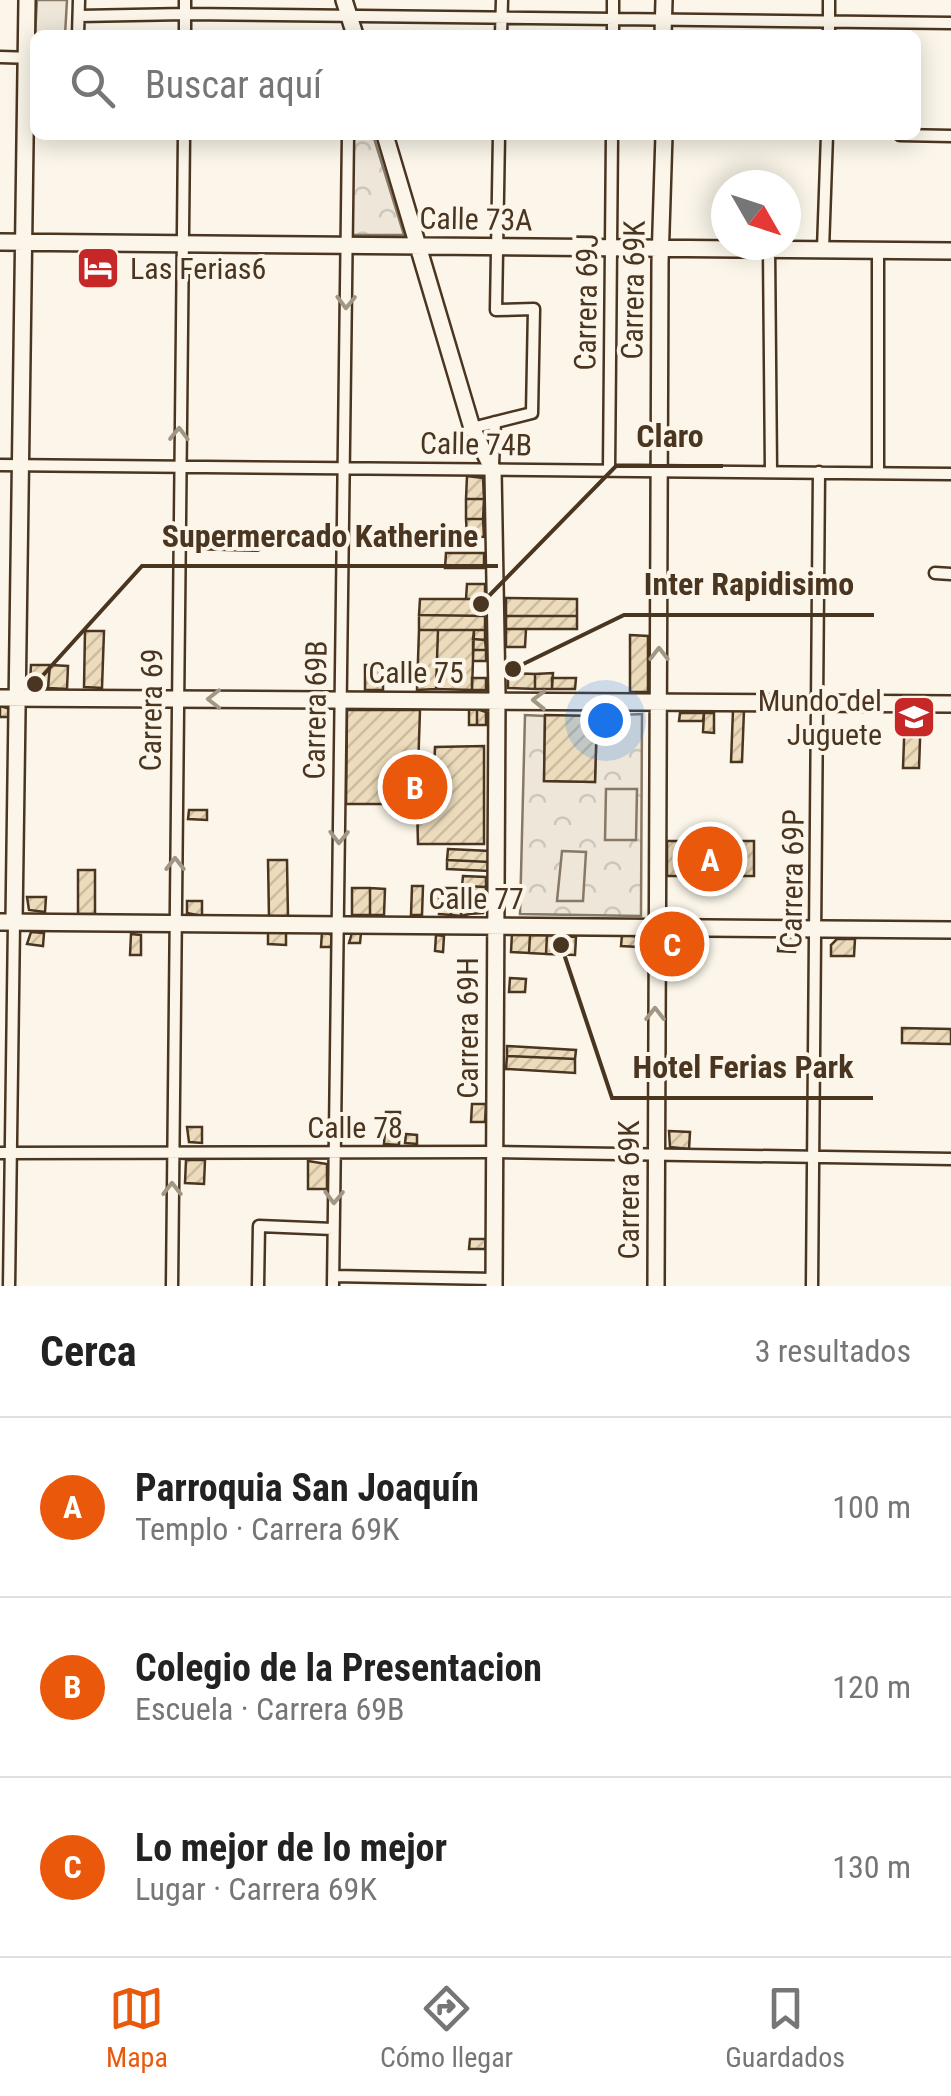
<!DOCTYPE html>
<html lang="es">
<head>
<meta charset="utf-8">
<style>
  :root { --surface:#fff; --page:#f6f6f6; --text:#222; --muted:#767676; --line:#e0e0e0; --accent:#ea580c }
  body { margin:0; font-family:"Roboto Condensed",sans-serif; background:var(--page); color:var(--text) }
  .compass { position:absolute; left:711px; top:170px; width:90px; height:90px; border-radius:50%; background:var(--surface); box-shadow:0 5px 25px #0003; rotate:129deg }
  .you { position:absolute; left:605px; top:720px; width:35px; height:35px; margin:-25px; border:8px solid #fff; border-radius:50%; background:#1a73e8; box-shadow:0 0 0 15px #1a73e833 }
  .badge { display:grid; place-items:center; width:65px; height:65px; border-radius:50%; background:var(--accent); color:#fff; font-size:32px; font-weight:700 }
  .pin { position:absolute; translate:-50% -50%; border:5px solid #fff; box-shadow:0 2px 10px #0006 }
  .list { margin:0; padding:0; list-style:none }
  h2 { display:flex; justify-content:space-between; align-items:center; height:130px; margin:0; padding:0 40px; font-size:42px }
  h2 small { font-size:32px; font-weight:400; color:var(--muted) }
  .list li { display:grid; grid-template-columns:65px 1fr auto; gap:30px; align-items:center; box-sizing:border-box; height:180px; padding:0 40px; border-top:2px solid var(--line) }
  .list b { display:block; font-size:38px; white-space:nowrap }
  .list p { margin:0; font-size:32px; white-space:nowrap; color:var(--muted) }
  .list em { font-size:32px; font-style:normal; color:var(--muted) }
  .icon { flex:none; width:55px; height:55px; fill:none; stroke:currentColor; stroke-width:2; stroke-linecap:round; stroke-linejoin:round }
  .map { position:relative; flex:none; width:951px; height:1286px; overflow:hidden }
  .search { position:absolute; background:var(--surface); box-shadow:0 5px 25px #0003; left:30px; right:30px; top:30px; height:110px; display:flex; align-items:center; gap:25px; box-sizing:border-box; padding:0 35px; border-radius:15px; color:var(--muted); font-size:38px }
  .sheet { height:670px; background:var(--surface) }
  nav { display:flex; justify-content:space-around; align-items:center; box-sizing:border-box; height:140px; border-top:2px solid var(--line); background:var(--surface); font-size:28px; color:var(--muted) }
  nav a { display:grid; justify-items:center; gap:5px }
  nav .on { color:var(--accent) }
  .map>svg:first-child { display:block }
</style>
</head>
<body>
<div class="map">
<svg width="951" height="1286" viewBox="0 0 951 1286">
  <defs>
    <pattern id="park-crowns" width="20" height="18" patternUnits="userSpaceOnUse" patternTransform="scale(2.5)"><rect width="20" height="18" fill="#ede6d9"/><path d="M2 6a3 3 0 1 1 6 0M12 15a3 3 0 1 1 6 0" fill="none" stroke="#cdc6ba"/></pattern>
    <pattern id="building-hatch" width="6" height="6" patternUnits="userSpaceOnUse" patternTransform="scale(2.5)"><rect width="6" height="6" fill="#ecdcbc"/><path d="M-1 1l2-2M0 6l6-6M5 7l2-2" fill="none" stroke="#ccbda1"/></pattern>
  </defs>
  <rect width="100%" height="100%" fill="#fbf6e9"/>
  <!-- park -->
  <path fill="url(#park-crowns)" stroke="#887966" stroke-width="2.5" d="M353 135H373L404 235H351Z
    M642 714 641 916 520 914 525 715 545 716 544 781 595 782 597 716Z"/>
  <!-- garden -->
  <path fill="#ede6d9" stroke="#887966" stroke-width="2.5" d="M37 0H67L65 35H35Z
    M606 789H637L636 840H605Z
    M562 851 586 852 583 901H557Z"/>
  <!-- building -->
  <path fill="url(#building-hatch)" stroke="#4a3520" stroke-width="2.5" d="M467 476 483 478 484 499H466Z
    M466 499H484L483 519H466Z
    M466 519H483L484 537 467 536Z
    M446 553H484V568H445Z
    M467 584H485V599H466Z
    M506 598 577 599V616H506Z
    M420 599H477V608H485V616L419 615Z
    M419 615 485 616V630H419Z
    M506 616H577V629H506Z
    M506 629H526L525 647H506Z
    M419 630H438L436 689 417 690Z
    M438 630H474L472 690 436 689Z
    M474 630H485V640L473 639Z
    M85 631H104L102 688 84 687Z
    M630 635 648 636V692H630Z
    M473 639 485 640 486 650H473Z
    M473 650H486V661H473Z
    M31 665H50L48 688H35L30 684Z
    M50 665 68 666 67 689 48 688Z
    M365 665H383V690H365Z
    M508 673 535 674V689L508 688Z
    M553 673 552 689H535V674Z
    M472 678H486V690H472Z
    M552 678H576L575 689H552Z
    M0 706 10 709V717H0Z
    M469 708 477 709V725H469Z
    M477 709 486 712V725H477Z
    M347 710H420L418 770 434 769 435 747 484 746V844H418L417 804H346Z
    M733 710H744L742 762H731Z
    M680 713H704L703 721H679Z
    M704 713H714V733L703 732Z
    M905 713H921L919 768H903Z
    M545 715 597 716 595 782 544 781Z
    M189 810H207V820L188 819Z
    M667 841H754V876H667Z
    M448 849 490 851 489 862 447 860Z
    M268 860H287L288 917H269Z
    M447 860 489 862V871L447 869Z
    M78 870H95V914H78Z
    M463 876 486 877V887L462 886Z
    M412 886H423L422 915H411Z
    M462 886 486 887 485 899 462 897Z
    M352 888H370V915H352Z
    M370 888 385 889 384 915H370Z
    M439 888H452L451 915 439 914Z
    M452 888H462L461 916 451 915Z
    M27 897H46L45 912 29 910Z
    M462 897 471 898 470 914 461 916Z
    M471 898 485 899 483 913 470 914Z
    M187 901H202V916L187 913Z
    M31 932 44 933 43 946 27 944Z
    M268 932 286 933V945L268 944Z
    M322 932 333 935 332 947H321Z
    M352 933H361L360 943H349Z
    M512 933 530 935 529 953 511 952Z
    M131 934 141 935V955H130Z
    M436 935 444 936 443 952 435 951Z
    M530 935H547L546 954 529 953Z
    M547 935 576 937 575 955 546 954Z
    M622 935 634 936 638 939V947L621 946Z
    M779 936 796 937 795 952 778 951Z
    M665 937H679L678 952 665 951Z
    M837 939H855L854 956H831V945Z
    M510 978 526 979 525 992H509Z
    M902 1028 951 1029V1044L902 1043Z
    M507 1046 576 1050 575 1059 507 1056Z
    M507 1056 575 1059V1073L506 1069Z
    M472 1104H486L485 1122H471Z
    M386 1112H400L399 1145 384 1144Z
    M187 1127H202V1143L189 1142Z
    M621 1129 639 1130 638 1141 620 1143Z
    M669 1131 690 1132 689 1149 670 1147Z
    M406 1134 417 1135V1144L405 1143Z
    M186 1160H205L204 1184 185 1183Z
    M308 1161 327 1164V1189H308Z
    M470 1239H486L485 1249H469Z"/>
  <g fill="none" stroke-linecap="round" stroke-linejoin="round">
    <!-- lane casing -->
    <g stroke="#4a3520" stroke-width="10">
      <path id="lane" d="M180 545 257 547"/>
    </g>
    <!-- street casing -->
    <g stroke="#4a3520" stroke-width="15">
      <path id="street" d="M79 16 186 14 951 23
        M78 35 79 0
        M185 35V0
        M501 35 502 0
        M613 35V0
        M829 35V0
        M0 57 35 58
        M900 135 951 136
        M769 249 771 472
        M823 249 827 135
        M878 252V473
        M472 428 532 413 534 309 496 310 499 135
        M493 464 495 422
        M0 465 951 474
        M609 470 612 135
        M935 573 951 574
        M0 1153 494 1152 951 1159
        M333 1276 494 1279
        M9 1286 14 922
        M172 1286 184 135
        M258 1286 259 1226 333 1229
        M333 1286 348 135
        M812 1286 819 472"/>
    </g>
    <!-- secondary casing -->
    <g stroke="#4a3520" stroke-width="20">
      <path id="secondary" d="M344 0 355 35
        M663 35 664 0
        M385 135 472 428 493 470 497 695 494 1286
        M0 242 951 251
        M0 698 951 704
        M0 922 951 930
        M14 922 27 0
        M656 1286 660 262 664 135"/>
    </g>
    <!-- lane -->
    <use href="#lane" stroke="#fbf6e9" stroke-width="5"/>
    <!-- street -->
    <use href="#street" stroke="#fbf6e9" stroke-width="10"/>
    <!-- secondary -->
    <use href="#secondary" stroke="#fbf6e9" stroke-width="15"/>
  </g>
  <!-- one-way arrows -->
  <defs><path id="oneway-chevron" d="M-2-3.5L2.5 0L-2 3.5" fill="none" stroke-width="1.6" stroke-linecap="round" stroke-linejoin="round" transform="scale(2.5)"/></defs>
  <g stroke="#a29684">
    <use href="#oneway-chevron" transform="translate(346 302) rotate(91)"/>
    <use href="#oneway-chevron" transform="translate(179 434) rotate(-89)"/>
    <use href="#oneway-chevron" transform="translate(659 654) rotate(-90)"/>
    <use href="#oneway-chevron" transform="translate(214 699) rotate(-180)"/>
    <use href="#oneway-chevron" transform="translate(539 700) rotate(-179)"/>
    <use href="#oneway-chevron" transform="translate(339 837) rotate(91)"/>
    <use href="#oneway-chevron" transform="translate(175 864) rotate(-90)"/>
    <use href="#oneway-chevron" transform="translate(655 1014) rotate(-90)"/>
    <use href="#oneway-chevron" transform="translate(172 1189) rotate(-90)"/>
    <use href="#oneway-chevron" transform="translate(334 1197) rotate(91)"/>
  </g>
  <!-- icons -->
  <defs>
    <g id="hotel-square" transform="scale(2.25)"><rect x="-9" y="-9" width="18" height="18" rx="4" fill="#c62828" stroke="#fbf6e9"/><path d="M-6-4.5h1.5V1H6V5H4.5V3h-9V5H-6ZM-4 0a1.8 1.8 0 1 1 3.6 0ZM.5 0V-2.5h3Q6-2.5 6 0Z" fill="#fff"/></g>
    <g id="school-square" transform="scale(2.25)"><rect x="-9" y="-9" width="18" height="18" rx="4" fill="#c62828" stroke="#fbf6e9"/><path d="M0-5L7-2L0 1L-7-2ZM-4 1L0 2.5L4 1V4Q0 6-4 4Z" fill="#fff"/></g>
  </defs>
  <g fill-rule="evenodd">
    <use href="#hotel-square" x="98" y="268"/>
    <use href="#school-square" x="914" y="717"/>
  </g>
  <g text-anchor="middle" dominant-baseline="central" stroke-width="8" stroke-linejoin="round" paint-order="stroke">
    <!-- street labels -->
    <g font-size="30" fill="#4a3520" stroke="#fbf6e9">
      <text transform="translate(476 219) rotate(1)">Calle 73A</text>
      <text transform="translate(633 290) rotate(-89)">Carrera 69K</text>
      <text transform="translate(586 302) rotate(-89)">Carrera 69J</text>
      <text transform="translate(476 444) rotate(1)">Calle 74B</text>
      <text x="416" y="672">Calle 75</text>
      <text transform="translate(151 710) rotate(-89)">Carrera 69</text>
      <text transform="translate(315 710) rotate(-89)">Carrera 69B</text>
      <text transform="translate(792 879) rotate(-89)">Carrera 69P</text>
      <text x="476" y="898">Calle 77</text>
      <text transform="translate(467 1028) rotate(-90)">Carrera 69H</text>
      <text x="355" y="1127">Calle 78</text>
      <text transform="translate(628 1190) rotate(-90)">Carrera 69K</text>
    </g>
    <!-- poi labels -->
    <g font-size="30" fill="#4a3520" stroke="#fbf6e9" text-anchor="start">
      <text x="130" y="268">Las Ferias6</text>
      <text x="882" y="700" text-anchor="end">Mundo del<tspan x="882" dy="34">Juguete</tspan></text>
    </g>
  </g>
  <!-- callouts -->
  <path fill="none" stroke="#4a3520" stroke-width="4" d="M481 604L616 466H723M35 684L142 566H498M513 669L624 615H874M561 945L612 1098H873"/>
  <g fill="#4a3520" stroke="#fbf6e9" stroke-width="4">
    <circle cx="481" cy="604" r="10"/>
    <circle cx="35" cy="684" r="10"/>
    <circle cx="513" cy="669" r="10"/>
    <circle cx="561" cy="945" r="10"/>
  </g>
  <g font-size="32" text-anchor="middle" font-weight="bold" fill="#4a3520" stroke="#fbf6e9" stroke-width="8" stroke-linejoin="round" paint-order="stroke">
    <text x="670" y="447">Claro</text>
    <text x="320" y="547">Supermercado Katherine</text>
    <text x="749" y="595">Inter Rapidisimo</text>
    <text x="743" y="1078">Hotel Ferias Park</text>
  </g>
</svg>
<svg class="compass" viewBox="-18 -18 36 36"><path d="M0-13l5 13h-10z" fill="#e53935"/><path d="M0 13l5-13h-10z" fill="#767676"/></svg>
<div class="you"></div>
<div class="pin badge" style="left:710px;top:859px">A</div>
<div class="pin badge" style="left:415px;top:787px">B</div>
<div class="pin badge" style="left:672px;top:944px">C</div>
<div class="search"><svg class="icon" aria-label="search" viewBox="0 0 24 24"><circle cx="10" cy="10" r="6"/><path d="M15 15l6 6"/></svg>Buscar aquí</div>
</div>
<section class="sheet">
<h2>Cerca<small>3 resultados</small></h2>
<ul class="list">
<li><span class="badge">A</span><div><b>Parroquia San Joaquín</b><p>Templo · Carrera 69K</p></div><em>100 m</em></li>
<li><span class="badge">B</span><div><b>Colegio de la Presentacion</b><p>Escuela · Carrera 69B</p></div><em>120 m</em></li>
<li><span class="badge">C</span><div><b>Lo mejor de lo mejor</b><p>Lugar · Carrera 69K</p></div><em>130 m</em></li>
</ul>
</section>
<nav>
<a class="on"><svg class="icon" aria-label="map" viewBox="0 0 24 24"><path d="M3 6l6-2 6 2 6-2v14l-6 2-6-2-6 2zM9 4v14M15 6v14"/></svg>Mapa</a>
<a><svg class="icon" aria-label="directions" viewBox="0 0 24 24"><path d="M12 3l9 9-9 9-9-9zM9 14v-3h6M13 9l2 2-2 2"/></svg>Cómo llegar</a>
<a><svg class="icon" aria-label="saved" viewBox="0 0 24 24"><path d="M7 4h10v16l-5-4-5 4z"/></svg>Guardados</a>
</nav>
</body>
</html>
